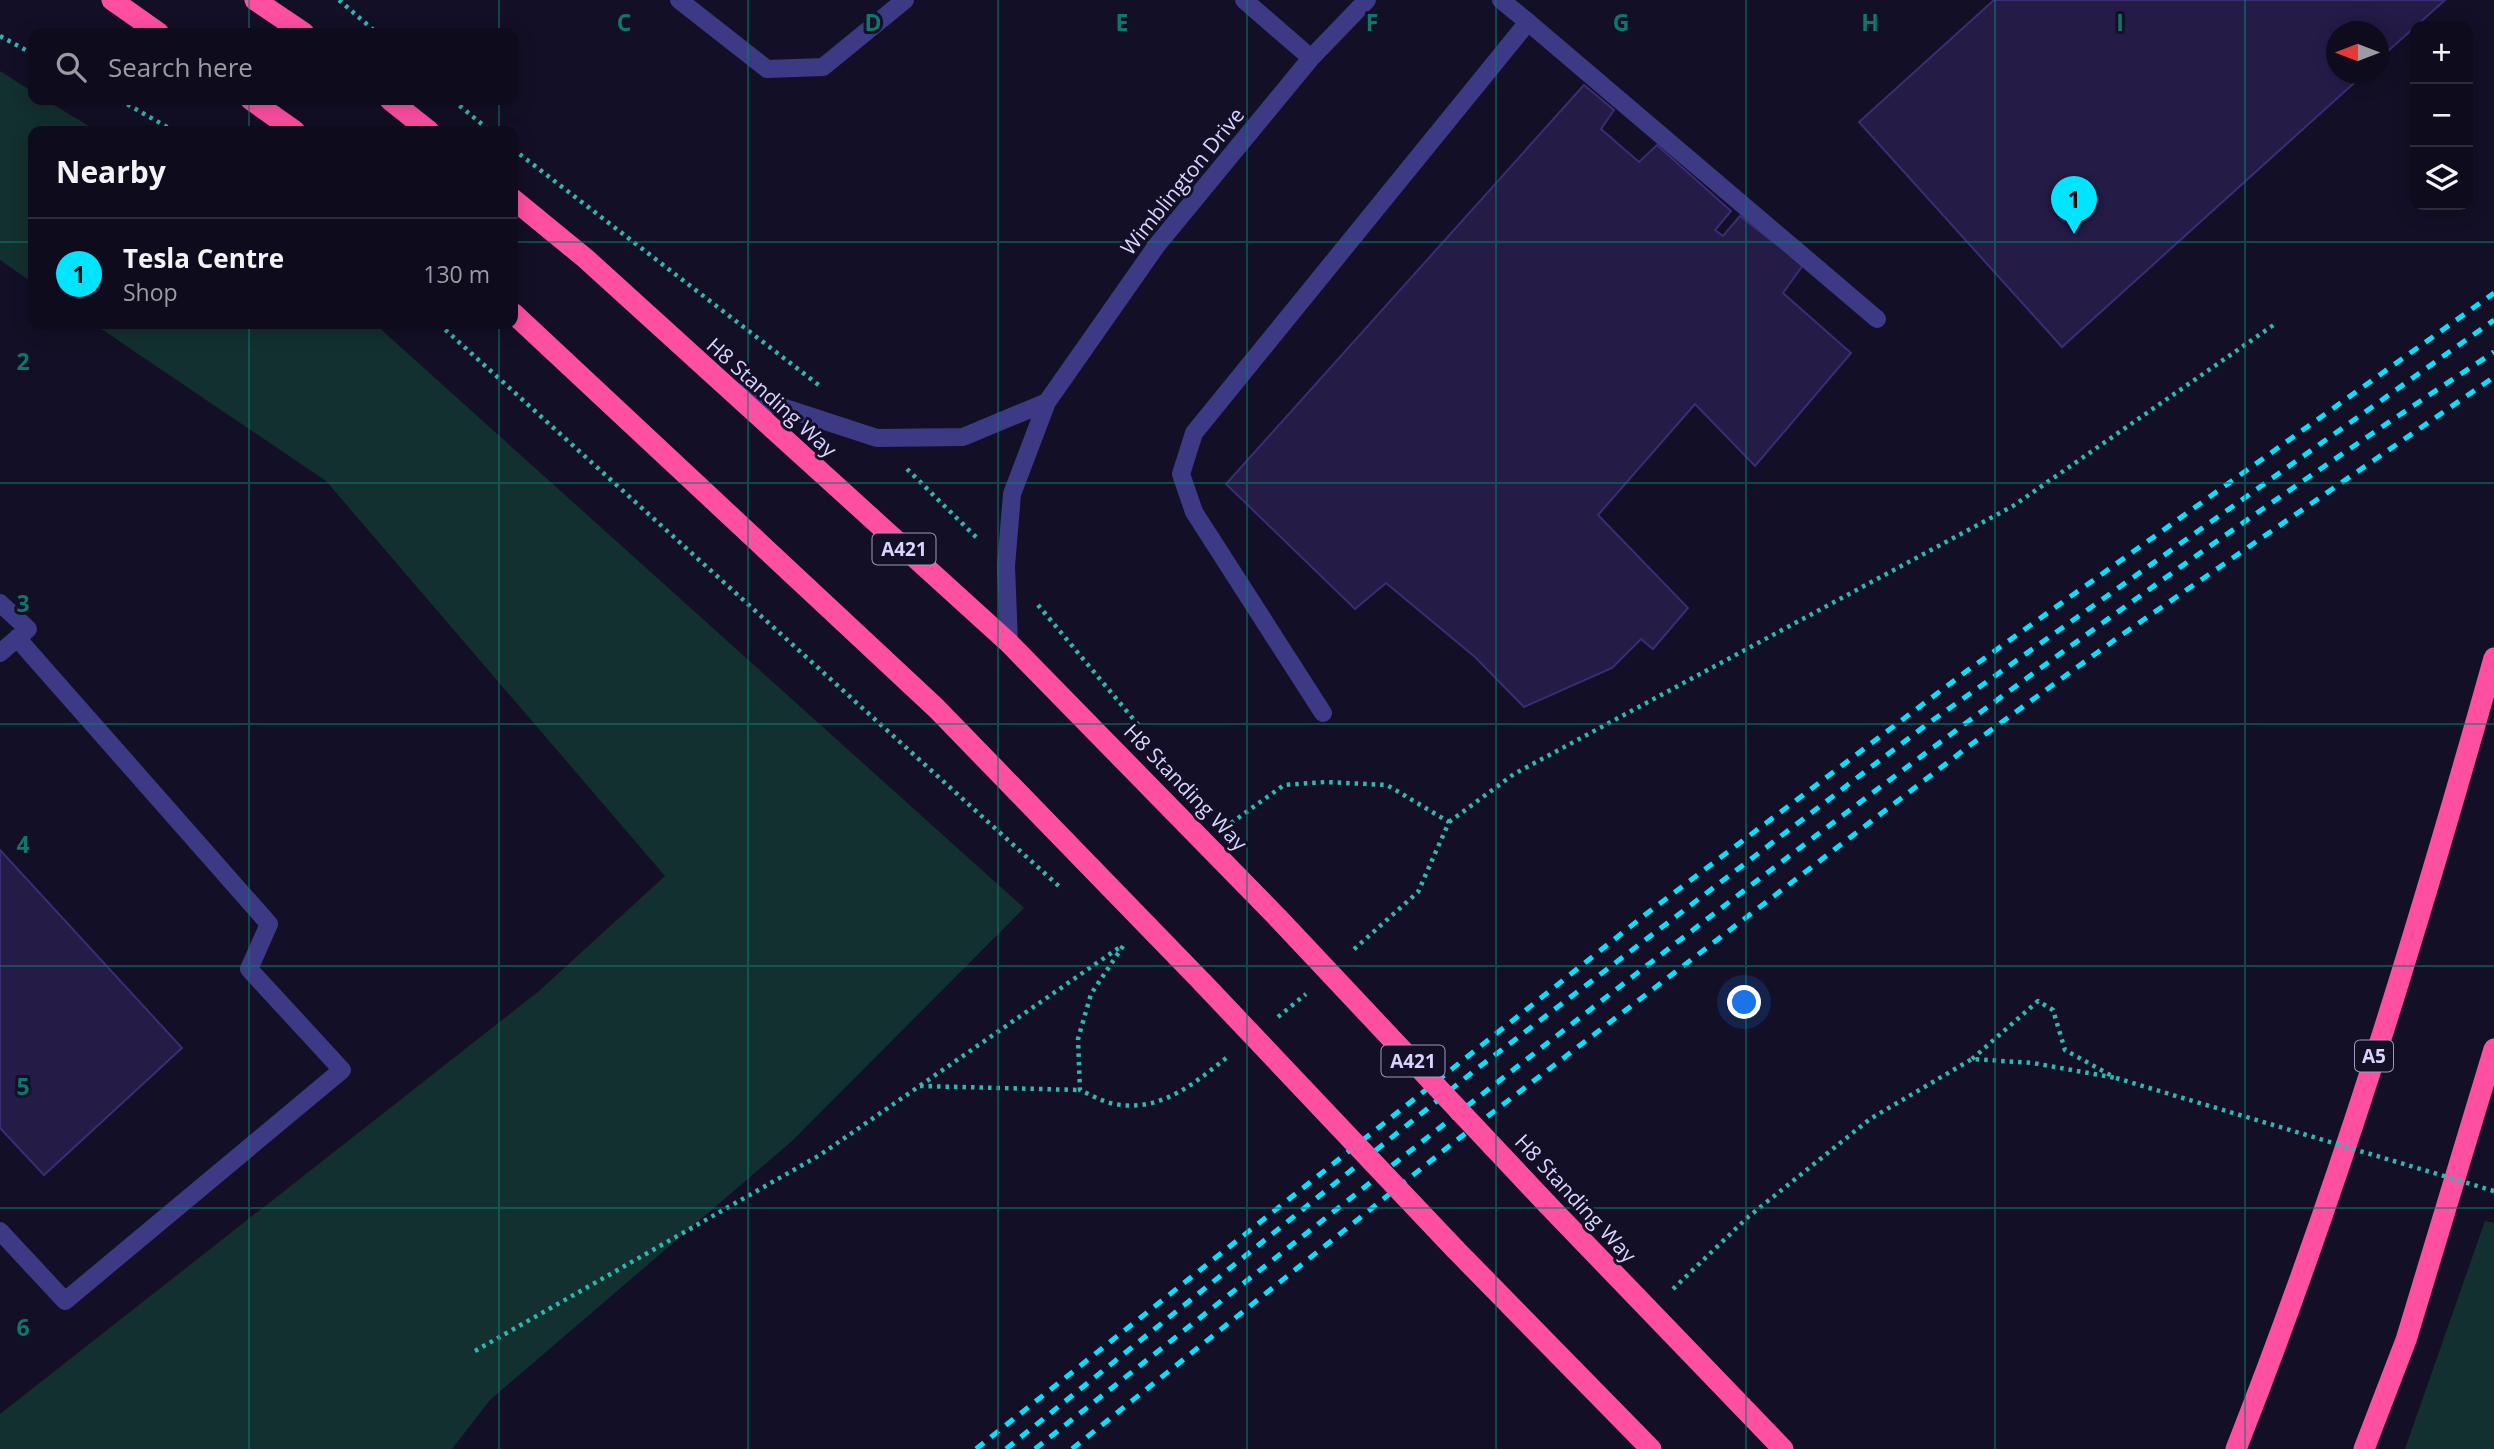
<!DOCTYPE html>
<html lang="en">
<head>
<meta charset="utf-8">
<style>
  :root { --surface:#0e0b1c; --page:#1c1929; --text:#f1f3f6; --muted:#9b9ba3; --line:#2e2b3b; --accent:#00e5ff }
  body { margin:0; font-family:"Open Sans",sans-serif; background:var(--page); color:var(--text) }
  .controls { position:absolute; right:21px; top:21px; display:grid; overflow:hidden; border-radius:14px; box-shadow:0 4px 18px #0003 }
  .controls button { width:63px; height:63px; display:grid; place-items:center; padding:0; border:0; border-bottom:2px solid var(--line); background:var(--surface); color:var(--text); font:35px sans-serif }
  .compass { position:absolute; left:2326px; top:21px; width:63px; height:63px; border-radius:50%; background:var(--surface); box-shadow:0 4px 18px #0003; rotate:270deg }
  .you { position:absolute; left:1745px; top:1003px; width:24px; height:24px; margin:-18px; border:5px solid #fff; border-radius:50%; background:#1a73e8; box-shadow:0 0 0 10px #1a73e833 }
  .badge { display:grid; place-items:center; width:46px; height:46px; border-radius:50%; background:var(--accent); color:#111; font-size:23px; font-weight:700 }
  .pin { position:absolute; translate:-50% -58px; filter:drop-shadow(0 2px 4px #0008) }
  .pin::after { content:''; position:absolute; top:37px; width:24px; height:21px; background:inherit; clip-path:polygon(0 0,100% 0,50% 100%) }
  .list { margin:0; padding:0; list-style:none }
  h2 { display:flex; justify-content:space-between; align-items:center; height:91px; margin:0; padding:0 28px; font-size:30px }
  h2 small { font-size:23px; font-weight:400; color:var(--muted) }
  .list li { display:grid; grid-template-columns:46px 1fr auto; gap:21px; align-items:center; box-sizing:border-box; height:112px; padding:0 28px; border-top:2px solid var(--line) }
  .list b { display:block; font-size:26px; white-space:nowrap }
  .list p { margin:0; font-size:23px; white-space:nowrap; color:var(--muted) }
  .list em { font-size:23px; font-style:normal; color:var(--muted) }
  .icon { flex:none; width:38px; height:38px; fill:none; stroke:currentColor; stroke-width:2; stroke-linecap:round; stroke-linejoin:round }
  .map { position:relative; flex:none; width:2494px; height:1449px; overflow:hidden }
  .search { position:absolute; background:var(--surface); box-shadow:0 4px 18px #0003; left:28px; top:28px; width:490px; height:77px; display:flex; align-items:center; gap:18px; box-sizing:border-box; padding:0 24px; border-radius:14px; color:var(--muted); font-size:26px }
  .panel { position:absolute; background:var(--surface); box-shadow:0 4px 18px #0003; left:28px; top:126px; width:490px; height:203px; border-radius:14px }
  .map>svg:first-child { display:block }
</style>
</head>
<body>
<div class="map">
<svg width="2494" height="1449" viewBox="0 0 2494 1449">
  <rect width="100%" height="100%" fill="#130f26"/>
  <!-- green -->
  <path fill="#12302f" d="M0 71 33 92V100H46L97 131H33V283L0 260Z
    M94 324H375L1024 908 792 1141 490 1400 452 1449H0V1414L539 991 665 876 326 481Z
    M2485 1221 2494 1223V1449H2405Z"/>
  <!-- building -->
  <path fill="#241b47" stroke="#3b2d73" stroke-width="2" d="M1994 0H2445L2378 60V32H2336V74H2364L2062 347 1859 122Z
    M1584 85 1614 110 1601 129 1639 162 1657 145 1731 211 1715 230 1723 236 1740 216 1803 265 1783 293 1851 353 1755 466 1695 404 1598 515 1688 608 1653 649 1641 639 1612 668 1524 707 1475 657 1386 583 1355 609 1226 484Z
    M0 850 182 1048 44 1175 0 1128Z"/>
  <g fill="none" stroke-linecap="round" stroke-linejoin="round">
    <!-- path -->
    <path stroke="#2fb8b0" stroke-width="4.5" stroke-dasharray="3.5 5" stroke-linecap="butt" d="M339 0 377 33
      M0 36 33 54
      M120 100 174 131
      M453 100 490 131
      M513 149 820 386
      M439 324 1062 889
      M907 469 978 539
      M1038 605 1140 727
      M1449 822 1514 774 2013 506 2275 324
      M1231 823 1284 785 1326 782 1387 785 1449 822 1418 892 1351 952
      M1123 946 1091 994 1078 1039 1080 1090C1091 1095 1103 1102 1115 1104 1161 1113 1196 1082 1230 1055
      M1278 1017 1306 994
      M1972 1059 2038 1001 2053 1010 2065 1050 2112 1076
      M920 1086 1080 1090
      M1673 1289 1748 1217 1870 1119 1972 1059 2033 1063 2116 1078
      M475 1351 820 1155 1120 947"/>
    <!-- lane -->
    <path stroke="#3d3a85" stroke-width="18" d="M679 0 767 69 823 67 905 0
      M1528 22 1877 319
      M0 603 28 629 0 653
      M1323 713 1194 512 1181 474 1194 433 1528 22 1501 0
      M0 1231 65 1301 342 1070 249 969 269 924 17 638"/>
    <!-- street -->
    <path stroke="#3d3a85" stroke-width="18" d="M1244 0 1311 58
      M733 391 877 438 963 437 1047 402
      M1009 643 1006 566 1012 494 1047 402 1157 245 1311 58 1367 0"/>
    <!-- highway -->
    <path stroke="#ff4fa3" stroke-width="21" d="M112 0 159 33
      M255 0 304 33
      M251 100 295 131
      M390 100 429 131
      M513 199 585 258 1009 643 1278 918
      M513 313 936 708 1203 983
      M1547 1204 1783 1449
      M1455 1249 1651 1449
      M2236 1449C2338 1191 2419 925 2494 658
      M2364 1449 2406 1340 2494 1049"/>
    <!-- rail -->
    <path stroke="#00e5ff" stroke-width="5" stroke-dasharray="10 9" stroke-linecap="butt" d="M976 1449 1646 914 1968 670 2494 293
      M1006 1449 1474 1071 1926 725 2494 320
      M1035 1449C1511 1071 1985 687 2494 352
      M1072 1449 1453 1143 1969 746 2120 636 2494 377"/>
    <!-- path-bridge -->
    <path stroke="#2fb8b0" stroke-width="4.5" stroke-dasharray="3.5 5" stroke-linecap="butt" d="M2116 1078 2494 1191"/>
    <!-- highway-bridge -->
    <path stroke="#ff4fa3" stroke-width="21" d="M1278 918 1547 1204
      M1203 983 1455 1249"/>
  </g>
  <!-- grid -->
  <path fill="none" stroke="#0f766e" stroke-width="2" stroke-opacity="0.55" d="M249 0V33M499 0V33M748 0V1449M998 0V1449M1247 0V1449M1496 0V1449M1746 0V1449M1995 0V1449M2245 0V1449M249 100V131M499 100V131M0 242H33M513 242H2494M249 324V1449M499 324V1449M0 483H2494M0 724H2494M0 966H2494M0 1208H2494"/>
  <g text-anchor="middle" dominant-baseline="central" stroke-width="6" stroke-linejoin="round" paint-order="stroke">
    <!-- shield labels -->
    <g fill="#130f26" stroke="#9e99be" stroke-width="2">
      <rect x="872.5" y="533.5" width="63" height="31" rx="5"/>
      <rect x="2355" y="1040.5" width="38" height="31" rx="5"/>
      <rect x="1381.5" y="1045.5" width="63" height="31" rx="5"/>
    </g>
    <g font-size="19" font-weight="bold" fill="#d9d4ff">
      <text x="904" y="549">A421</text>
      <text x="2374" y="1056">A5</text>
      <text x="1413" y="1061">A421</text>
    </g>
    <!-- street labels -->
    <g font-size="21" fill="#d9d4ff" stroke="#130f26">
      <text transform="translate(1182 181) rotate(-51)">Wimblington Drive</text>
      <text transform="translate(772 397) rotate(42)">H8 Standing Way</text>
      <text transform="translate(1186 787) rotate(46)">H8 Standing Way</text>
      <text transform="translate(1576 1198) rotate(47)">H8 Standing Way</text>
    </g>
  </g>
  <g font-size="23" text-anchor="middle" font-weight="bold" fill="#0f766e" stroke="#130f26" stroke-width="6" stroke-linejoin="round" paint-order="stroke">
    <text x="624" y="31">C</text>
    <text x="873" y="31">D</text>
    <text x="1122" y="31">E</text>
    <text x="1372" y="31">F</text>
    <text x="1621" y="31">G</text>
    <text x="1870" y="31">H</text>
    <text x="2120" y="31">I</text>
    <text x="23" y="370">2</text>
    <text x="23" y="612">3</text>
    <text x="23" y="853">4</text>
    <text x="23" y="1095">5</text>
    <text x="23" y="1336">6</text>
  </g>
</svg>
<div class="controls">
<button>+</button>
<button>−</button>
<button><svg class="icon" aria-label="layers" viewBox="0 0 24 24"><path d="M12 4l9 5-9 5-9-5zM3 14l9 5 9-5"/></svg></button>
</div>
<svg class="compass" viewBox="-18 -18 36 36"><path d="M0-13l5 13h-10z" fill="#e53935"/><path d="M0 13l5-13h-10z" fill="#9b9ba3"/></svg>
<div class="you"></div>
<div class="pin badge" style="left:2074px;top:234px">1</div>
<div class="search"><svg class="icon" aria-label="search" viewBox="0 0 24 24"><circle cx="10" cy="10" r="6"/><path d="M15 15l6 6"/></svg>Search here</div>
<section class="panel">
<h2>Nearby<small></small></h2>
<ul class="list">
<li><span class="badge">1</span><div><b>Tesla Centre</b><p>Shop</p></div><em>130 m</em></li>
</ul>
</section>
</div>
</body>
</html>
